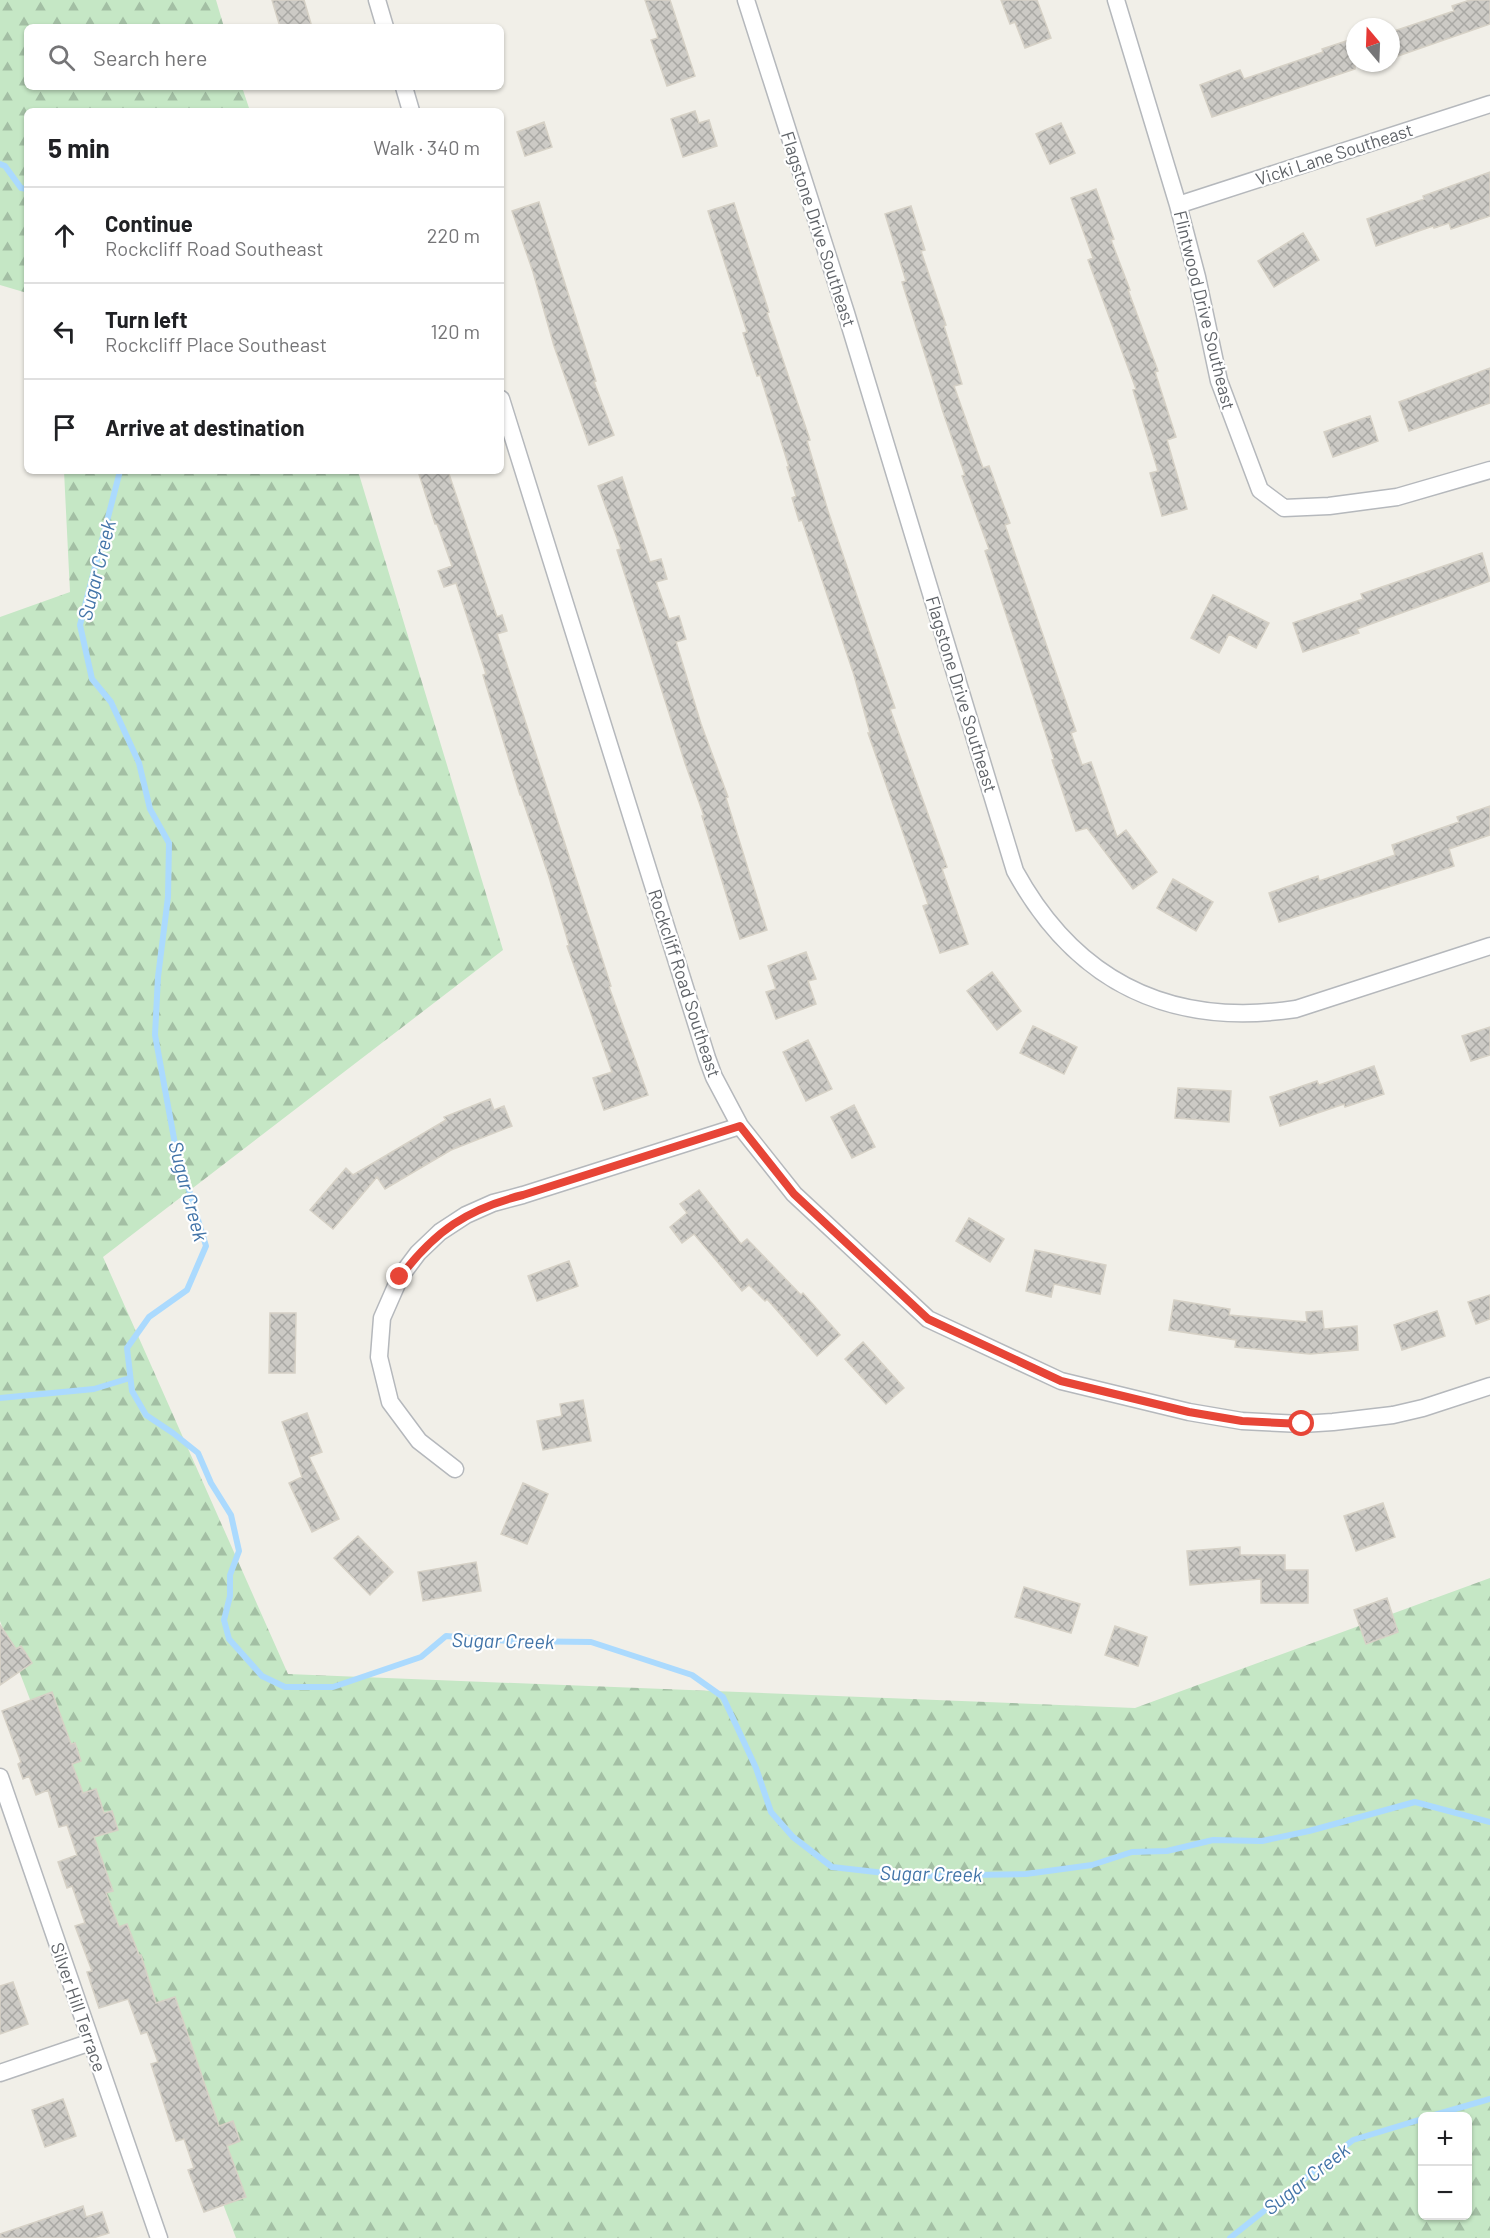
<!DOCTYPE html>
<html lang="en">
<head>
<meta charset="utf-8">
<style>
  :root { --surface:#fff; --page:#f6f6f6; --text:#202124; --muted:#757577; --line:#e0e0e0 }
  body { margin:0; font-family:Barlow,sans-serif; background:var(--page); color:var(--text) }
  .controls { position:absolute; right:18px; bottom:18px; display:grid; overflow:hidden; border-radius:9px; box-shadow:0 2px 4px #0004 }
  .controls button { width:54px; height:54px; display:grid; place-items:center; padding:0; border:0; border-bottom:2px solid var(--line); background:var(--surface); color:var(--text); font:30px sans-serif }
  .compass { position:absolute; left:1346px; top:18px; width:54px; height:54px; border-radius:50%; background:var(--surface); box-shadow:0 2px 4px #0004; rotate:341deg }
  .stop { position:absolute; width:18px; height:18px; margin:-14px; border:4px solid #e74537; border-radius:50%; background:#fff }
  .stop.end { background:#e74537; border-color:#fff; box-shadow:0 2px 6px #0008 }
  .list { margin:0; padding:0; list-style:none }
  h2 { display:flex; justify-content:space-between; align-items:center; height:78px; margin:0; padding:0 24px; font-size:26px }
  h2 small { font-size:20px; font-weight:400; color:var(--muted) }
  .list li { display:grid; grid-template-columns:39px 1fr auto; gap:18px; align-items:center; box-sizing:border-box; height:96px; padding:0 24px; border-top:2px solid var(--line) }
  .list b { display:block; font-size:22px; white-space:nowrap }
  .list p { margin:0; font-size:20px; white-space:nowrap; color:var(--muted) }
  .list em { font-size:20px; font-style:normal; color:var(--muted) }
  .icon { flex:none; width:33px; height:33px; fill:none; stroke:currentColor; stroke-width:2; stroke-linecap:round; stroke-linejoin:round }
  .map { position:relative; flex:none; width:1490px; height:2238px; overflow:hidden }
  .search { position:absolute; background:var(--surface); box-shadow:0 2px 4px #0004; left:24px; top:24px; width:480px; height:66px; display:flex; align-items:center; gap:15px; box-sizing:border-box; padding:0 21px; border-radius:9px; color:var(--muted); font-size:22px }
  .panel { position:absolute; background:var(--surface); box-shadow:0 2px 4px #0004; left:24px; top:108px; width:480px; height:366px; border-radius:9px }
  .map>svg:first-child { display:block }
</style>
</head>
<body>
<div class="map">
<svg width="1490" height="2238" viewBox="0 0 1490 2238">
  <defs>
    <pattern id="forest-firs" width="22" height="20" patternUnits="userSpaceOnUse" patternTransform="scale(1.5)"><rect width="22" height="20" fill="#c5e7c5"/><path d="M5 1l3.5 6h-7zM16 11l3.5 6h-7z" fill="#a3bfa4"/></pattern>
    <pattern id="building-cross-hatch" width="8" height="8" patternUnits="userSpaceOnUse" patternTransform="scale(1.5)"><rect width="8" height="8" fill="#cccac5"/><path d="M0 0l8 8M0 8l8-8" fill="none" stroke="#a9a8a4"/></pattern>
  </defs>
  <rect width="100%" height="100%" fill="#f1efe8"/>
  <!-- forest -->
  <path fill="url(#forest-firs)" fill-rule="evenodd" d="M0 0H216L224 27H27V87H242L250 111H27V293L0 285Z
    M64 471H358L503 950 103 1257 288 1674 1135 1708 1490 1578V2238H236L0 1621V617L70 592ZM1422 2116H1468V2216H1422Z"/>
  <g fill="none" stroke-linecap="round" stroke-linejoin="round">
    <!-- stream -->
    <path stroke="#abdafe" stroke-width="6" d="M0 164 5 166 21 188 27 189
      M120 471 80 625 92 679 111 702 139 763 150 809 169 843 168 897 158 977 155 1035 175 1144 206 1246 187 1290 149 1317 127 1348 132 1391 146 1415 173 1433 198 1453 211 1483 231 1515 239 1551 230 1575V1596L224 1620 229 1639 262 1676 285 1687H333L421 1657 446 1636 509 1641 591 1642 692 1675 723 1697 756 1768 771 1812 793 1837 832 1867 911 1876 1026 1874 1092 1865 1132 1852 1167 1851 1213 1840 1262 1841 1309 1831 1415 1802 1490 1822
      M0 1398 94 1389 130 1378
      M1431 2116 1490 2099
      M1230 2238 1353 2140 1422 2119"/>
  </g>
  <!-- building -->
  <path fill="url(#building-cross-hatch)" stroke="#d6d1c6" stroke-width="1.5" d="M272 0H304L312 27H280Z
    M645 0H670L695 76 667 86 651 40 658 38Z
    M1001 0H1037L1051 38 1025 48 1015 22 1010 24Z
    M1470 0H1490V24L1398 56 1391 32 1454 11 1452 6Z
    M1355 38V69L1212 117 1200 85 1240 70 1244 79 1323 52 1322 49Z
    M695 111 699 123 709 120 717 146 683 157 671 119Z
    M544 122 552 147 525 156 517 132Z
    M1061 123 1075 153 1050 164 1036 134Z
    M1490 172V216L1451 229 1449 223 1434 228 1433 226 1376 246 1367 219 1424 199 1423 196Z
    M1096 189 1114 239 1111 240 1130 290H1128L1158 371 1155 372 1176 437 1167 440 1187 509 1162 516 1150 473 1158 471 1133 390 1136 389 1088 260 1093 258 1071 198Z
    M539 202 596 381 594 382 614 435 589 445 554 346 533 272 512 211Z
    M734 203 769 312 767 313 810 440 807 441 828 511 895 708 890 709 947 867 942 869 968 944 940 953 923 906 928 904 868 733H870L854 675 802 520 799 521 792 498 796 496 787 467H789L760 375 757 376 743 333 747 332 708 211Z
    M911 206 925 250 921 251 946 325 944 326 962 384 954 386 983 468 989 466 1010 523 1005 525 1076 731 1071 733 1082 765 1091 762 1117 837 1126 830 1157 872 1133 889 1087 828 1076 831 1052 760 1054 759 985 551 989 549 962 476 965 475 943 412 902 282 906 281 885 214Z
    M1303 233 1319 260 1274 287 1258 261Z
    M1490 368V403L1409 431 1399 402Z
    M1370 416 1378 441 1333 457 1324 432Z
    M418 471H448L497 617 502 615 507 631 497 634 611 986 609 987 648 1095 604 1110 593 1078 612 1072 567 946 569 945 549 877 521 795H520L483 675 486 674 456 583 444 587 438 571 452 566 437 524H435Z
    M622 477 650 562 661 559 667 579 656 582 669 619 679 616 686 639 676 642 701 724 728 797 726 798 767 930 740 939 702 816H704L685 763 617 550 621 549 598 486Z
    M1482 553 1490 581 1357 629 1359 633 1303 652 1293 623 1363 599 1361 594Z
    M1213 595 1269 623 1256 648 1229 634 1219 653 1191 638Z
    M1490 806V835L1449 849 1454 866 1279 922 1269 893 1318 876 1319 881 1395 855 1392 845 1459 822 1457 817Z
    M1173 879 1213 902 1196 931 1157 908Z
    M806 952 816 979 808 981 816 1004 776 1019 766 992 776 989 768 966Z
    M992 972 1021 1011 997 1030 967 991Z
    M1033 1026 1077 1047 1064 1074 1020 1053Z
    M1490 1027V1055L1471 1061 1462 1036Z
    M808 1040 832 1089 806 1101 783 1052Z
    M1374 1066 1384 1094 1345 1107 1344 1104 1280 1126 1270 1097 1317 1081 1319 1085Z
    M1178 1088 1231 1091 1229 1122 1175 1118Z
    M490 1099 494 1110 504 1106 512 1126 451 1150 385 1189 377 1177 333 1229 310 1210 346 1168 353 1175 446 1120 444 1117Z
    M854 1105 875 1147 852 1158 831 1117Z
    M699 1190 741 1244 747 1239 801 1295 803 1293 840 1335 817 1356 767 1299 765 1301 749 1285 742 1291 694 1234 682 1243 670 1227 687 1213 680 1204Z
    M969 1218 1004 1239 990 1262 956 1241Z
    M1035 1250 1106 1265 1100 1294 1054 1284 1051 1297 1026 1291Z
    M569 1261 578 1286 537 1301 528 1276Z
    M1490 1295V1319L1476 1324 1468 1302Z
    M1174 1300 1230 1309 1229 1315 1307 1322 1306 1312 1322 1311 1324 1329 1357 1326 1358 1350 1310 1354 1235 1347 1236 1340 1169 1330Z
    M1437 1311 1445 1336 1402 1350 1394 1325Z
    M270 1313H296L295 1373H269Z
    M863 1342 904 1388 886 1404 845 1359Z
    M583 1400 591 1441 543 1450 537 1421 562 1416 560 1404Z
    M307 1413 322 1452 309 1457 339 1519 312 1532 289 1483 302 1477 282 1422Z
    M523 1483 548 1494 527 1544 501 1534Z
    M1383 1503 1395 1537 1356 1551 1344 1516Z
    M358 1536 393 1572 370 1595 334 1558Z
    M1240 1547V1555H1285V1570H1308V1603H1261V1579L1190 1585 1187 1551Z
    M476 1562 481 1591 423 1601 418 1572Z
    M1024 1587 1080 1604 1071 1633 1015 1617Z
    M1387 1598 1398 1632 1366 1644 1354 1610Z
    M0 1625 16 1649 21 1646 32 1663 0 1685Z
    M1115 1626 1147 1637 1138 1666 1105 1655Z
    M52 1692 71 1744 75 1743 81 1761 72 1764 83 1793 96 1789 104 1813 112 1811 118 1830 94 1837 113 1891 106 1893 119 1927 127 1924 139 1955H141L156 2003 175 1997 219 2126 233 2121 240 2141 227 2146 246 2197 204 2212 188 2170 194 2168 184 2139 176 2141 151 2064 158 2062 147 2032 141 2034 128 1999 99 2008 87 1972 92 1971 75 1926 85 1923 72 1886 67 1888 58 1862 77 1855 67 1825 59 1827 48 1790 36 1795 29 1776 23 1779 18 1764 21 1762 2 1711Z
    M13 1982 28 2024 0 2034V1986Z
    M63 2099 76 2136 45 2147 32 2110Z
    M83 2206 86 2217 102 2212 109 2233 93 2238H0V2234Z"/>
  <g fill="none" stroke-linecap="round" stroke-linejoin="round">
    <!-- minor casing -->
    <g stroke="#b5b8bc" stroke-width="19">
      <path id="minor" d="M377 0 385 27
        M746 0 846 313 1015 871C1076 982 1170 1028 1296 1009L1490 946
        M1116 0 1178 205 1197 277 1219 381 1260 490 1284 508 1329 506 1397 497 1490 470
        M404 87 411 111
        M1178 205 1490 104
        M501 399 707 1058 714 1077 740 1126 794 1194 928 1319 1061 1381 1189 1412 1242 1421 1302 1424 1333 1422 1393 1415 1423 1408 1490 1386
        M455 1469 419 1441 390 1402 379 1357 382 1318 400 1277 418 1253 440 1232 466 1215 493 1203 523 1195 740 1126
        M0 1777 159 2238
        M0 2073 91 2042"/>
    </g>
    <!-- minor -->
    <use href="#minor" stroke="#fff" stroke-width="16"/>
  </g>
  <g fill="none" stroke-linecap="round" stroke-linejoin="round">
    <!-- route -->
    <path stroke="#e74537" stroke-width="8" d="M400 1277C435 1231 467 1209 523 1195L740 1126 794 1194 928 1319 1061 1381 1189 1412 1242 1421 1302 1424"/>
  </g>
  <g text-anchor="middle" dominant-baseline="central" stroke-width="4.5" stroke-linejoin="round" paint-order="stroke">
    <!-- street labels -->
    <g font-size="18" fill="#5f6368" stroke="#fff">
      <text transform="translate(1334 154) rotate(-18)">Vicki Lane Southeast</text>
      <text transform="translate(819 229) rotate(72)">Flagstone Drive Southeast</text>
      <text transform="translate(1205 310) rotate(76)">Flintwood Drive Southeast</text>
      <text transform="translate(962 694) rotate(73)">Flagstone Drive Southeast</text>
      <text transform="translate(685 983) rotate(72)">Rockcliff Road Southeast</text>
      <text transform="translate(79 2007) rotate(71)">Silver Hill Terrace</text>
    </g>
    <!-- water labels -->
    <g font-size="20" font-style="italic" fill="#4274a8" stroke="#fff">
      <text transform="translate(96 570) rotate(-76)">Sugar Creek</text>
      <text transform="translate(189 1191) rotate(75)">Sugar Creek</text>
      <text transform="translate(503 1640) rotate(1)">Sugar Creek</text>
      <text transform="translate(931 1873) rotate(1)">Sugar Creek</text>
      <text transform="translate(1306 2178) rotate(-38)">Sugar Creek</text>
    </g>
  </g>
</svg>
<div class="controls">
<button>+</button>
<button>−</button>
</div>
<svg class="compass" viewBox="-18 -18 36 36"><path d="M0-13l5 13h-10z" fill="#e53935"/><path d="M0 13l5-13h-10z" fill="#757577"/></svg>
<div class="stop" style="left:1302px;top:1424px"></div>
<div class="stop end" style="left:400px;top:1277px"></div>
<div class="search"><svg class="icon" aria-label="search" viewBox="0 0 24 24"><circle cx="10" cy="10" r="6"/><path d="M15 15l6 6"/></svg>Search here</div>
<section class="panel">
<h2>5 min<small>Walk · 340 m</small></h2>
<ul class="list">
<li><svg class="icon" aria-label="ahead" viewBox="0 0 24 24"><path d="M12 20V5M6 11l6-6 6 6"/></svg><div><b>Continue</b><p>Rockcliff Road Southeast</p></div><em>220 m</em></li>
<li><svg class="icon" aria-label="left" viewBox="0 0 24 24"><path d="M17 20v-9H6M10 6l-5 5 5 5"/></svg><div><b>Turn left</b><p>Rockcliff Place Southeast</p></div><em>120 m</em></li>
<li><svg class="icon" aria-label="arrive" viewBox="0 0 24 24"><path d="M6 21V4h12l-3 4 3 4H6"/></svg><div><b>Arrive at destination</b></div></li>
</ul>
</section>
</div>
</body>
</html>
